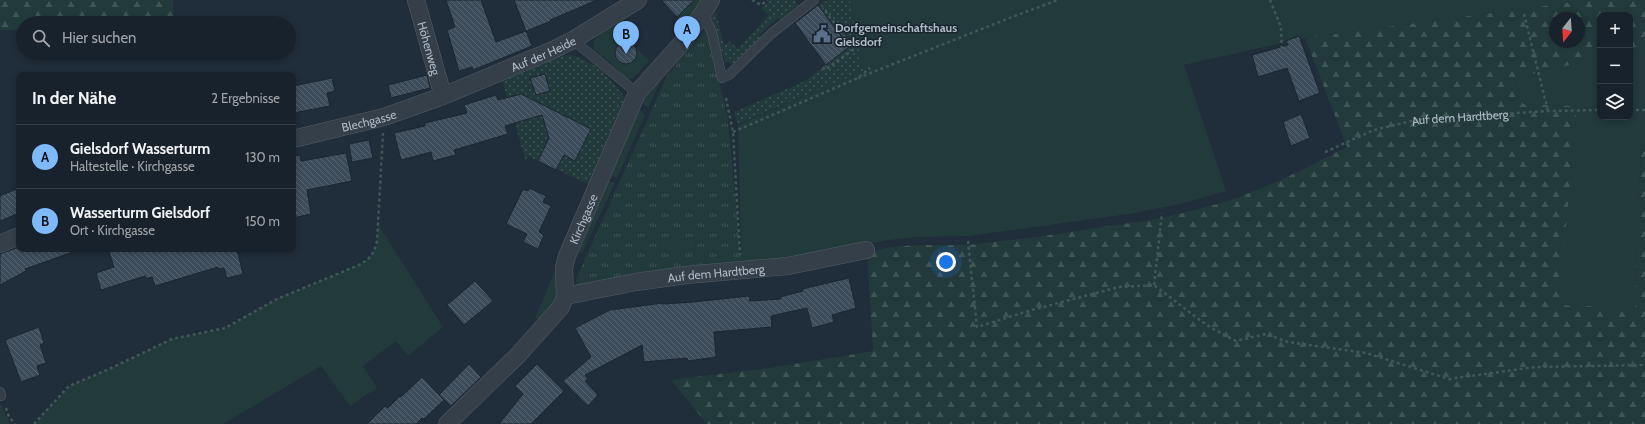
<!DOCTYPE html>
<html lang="de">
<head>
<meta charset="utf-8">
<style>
  :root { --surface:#18222c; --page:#212a34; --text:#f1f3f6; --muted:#9fa4a9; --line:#363f48; --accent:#7eb9fc }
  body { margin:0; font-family:Cabin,sans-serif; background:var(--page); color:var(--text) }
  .controls { position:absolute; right:12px; top:12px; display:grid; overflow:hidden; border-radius:8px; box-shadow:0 2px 6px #0003 }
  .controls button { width:36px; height:36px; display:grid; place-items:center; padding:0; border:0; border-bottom:1px solid var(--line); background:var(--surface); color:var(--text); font:20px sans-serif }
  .compass { position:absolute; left:1549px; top:12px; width:36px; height:36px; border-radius:50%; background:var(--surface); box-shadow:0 2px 6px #0003; rotate:197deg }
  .you { position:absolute; left:946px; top:262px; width:14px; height:14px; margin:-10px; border:3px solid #fff; border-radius:50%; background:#1a73e8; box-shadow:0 0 0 6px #1a73e833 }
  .badge { display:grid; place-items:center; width:26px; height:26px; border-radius:50%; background:var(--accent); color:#111; font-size:13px; font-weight:700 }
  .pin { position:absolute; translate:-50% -33px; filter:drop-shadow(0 1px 2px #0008) }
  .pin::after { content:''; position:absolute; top:21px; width:14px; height:12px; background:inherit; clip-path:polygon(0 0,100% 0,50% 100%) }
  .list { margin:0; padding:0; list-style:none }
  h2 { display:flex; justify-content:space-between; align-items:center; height:52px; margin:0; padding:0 16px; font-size:17px }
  h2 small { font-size:13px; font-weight:400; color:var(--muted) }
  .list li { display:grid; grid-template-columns:26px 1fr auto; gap:12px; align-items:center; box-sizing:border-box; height:64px; padding:0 16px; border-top:1px solid var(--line) }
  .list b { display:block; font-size:15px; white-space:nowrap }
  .list p { margin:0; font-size:13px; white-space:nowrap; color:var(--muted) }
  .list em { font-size:13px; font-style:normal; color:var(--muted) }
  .icon { flex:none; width:22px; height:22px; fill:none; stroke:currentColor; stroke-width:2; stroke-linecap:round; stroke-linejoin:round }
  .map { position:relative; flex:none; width:1645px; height:424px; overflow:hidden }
  .search { position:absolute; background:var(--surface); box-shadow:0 2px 6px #0003; left:16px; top:16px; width:280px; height:44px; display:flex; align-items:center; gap:10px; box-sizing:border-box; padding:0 14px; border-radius:22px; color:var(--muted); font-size:15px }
  .panel { position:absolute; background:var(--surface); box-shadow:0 2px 6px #0003; left:16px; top:72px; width:280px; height:180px; border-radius:8px }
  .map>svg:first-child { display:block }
</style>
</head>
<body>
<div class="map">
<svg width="1645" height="424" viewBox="0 0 1645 424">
  <defs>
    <pattern id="forest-firs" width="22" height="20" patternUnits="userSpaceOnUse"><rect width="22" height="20" fill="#223a3b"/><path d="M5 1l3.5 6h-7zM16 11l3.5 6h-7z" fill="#405456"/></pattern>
    <pattern id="park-tufts" width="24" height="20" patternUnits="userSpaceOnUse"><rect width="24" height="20" fill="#223a3b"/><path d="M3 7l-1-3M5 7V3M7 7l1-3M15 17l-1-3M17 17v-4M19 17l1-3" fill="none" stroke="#405456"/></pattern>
    <pattern id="garden-dots" width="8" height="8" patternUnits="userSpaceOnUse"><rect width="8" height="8" fill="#223a3b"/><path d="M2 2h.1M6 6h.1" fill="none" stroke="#405456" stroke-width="1.8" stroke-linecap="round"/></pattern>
    <pattern id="building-back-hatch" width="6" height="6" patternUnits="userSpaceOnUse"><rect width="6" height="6" fill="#3c4c5a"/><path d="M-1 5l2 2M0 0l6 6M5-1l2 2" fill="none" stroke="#566470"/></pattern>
  </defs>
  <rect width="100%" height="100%" fill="#202d3a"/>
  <!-- grass -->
  <path fill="#223a3b" d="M692 0H701L685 24 677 17 693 1Z
    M850 0H1588L1305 38 1184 65 1226 191 1180 204 1129 214 969 236 916 237 889 240 786 259 741 261 738 125 862 71Z
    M615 25 649 61 632 79H626L612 64 594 50C590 36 606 31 615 25Z
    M1645 48V140L1642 146 1636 232 1635 309 1558 305 1577 106 1523 104 1514 77 1600 58V117H1630V51Z
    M660 80V82L648 108 640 101Z
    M638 108 645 115 617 178 609 174Z
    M607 180 615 183 582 254 577 251Z
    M378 224 443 327 408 356 396 341 363 366 377 388 350 406 321 366 223 424H34L69 386 107 370 172 339 225 328 277 299 359 265C378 254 377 244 378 224Z
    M695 238 696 249 660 254 659 243Z
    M555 270 557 276 556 300 540 321 535 318Z
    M0 402 10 424H0Z"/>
  <!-- forest -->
  <path fill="url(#forest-firs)" fill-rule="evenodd" d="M0 0H173L174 23H23V30H0Z
    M1588 0H1645V48L1630 51V15H1600V58L1514 78 1523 104 1577 106 1559 305 1635 308 1636 232 1642 146 1645 140V424H707L671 380 776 367 873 351 867 253 891 247 917 245H968L1036 237 1163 218 1229 201 1281 180 1347 147 1305 38ZM1555 18H1579V42H1555Z"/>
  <!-- park -->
  <path fill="url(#park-tufts)" fill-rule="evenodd" d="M706 28 728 119 741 261 680 268 577 287 576 279 667 76ZM695 238 696 249 660 253 659 243Z"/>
  <!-- garden -->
  <path fill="url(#garden-dots)" d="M771 0H795L798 5 780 20 778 17 759 35 761 37 733 64 725 61 711 18 716 12 724 46 729 41 738 49 769 15 761 8Z
    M825 0 826 2 828 0H850L863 71 738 124 734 112 805 81 849 47 818 5Z
    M565 55C592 57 610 77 625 98L588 184 528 156 526 161 502 81Z"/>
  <!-- building -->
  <path fill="url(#building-back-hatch)" stroke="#1b2631" d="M446 0H481L496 42 526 31 532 46 473 70 472 67 459 71 447 30 455 27Z
    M514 0H597L550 20 551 21 526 31Z
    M661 0H694L677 17Z
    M818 5 849 47 826 65 795 23Z
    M1299 36 1320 93 1299 101 1287 68 1258 77 1252 55 1288 45 1286 41Z
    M615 53a11 11 0 1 1 22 0a11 11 0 1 1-22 0Z
    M545 74 550 91 536 95 530 78Z
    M427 75 430 88 391 98 388 85Z
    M332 78 335 91 327 93 330 106 293 113V86Z
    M521 94 591 129 575 161 564 155 556 170 538 161 549 138 542 115 505 126 508 134 454 150 456 155 433 161 431 152 401 160 394 133 425 126V123L467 113 464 105 496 95 498 100Z
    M1301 114 1310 138 1291 146 1283 122Z
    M369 140 373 158 352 162 349 144Z
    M346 153 352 181 307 190 311 214 293 218V156L300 155 301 161Z
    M19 188V213L0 221V196Z
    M529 188 546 196 543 202 551 206 539 232 544 235 538 249 523 242 527 234 506 224 523 189 528 191Z
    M19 247V249H76V251L25 269 26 271 0 285V254Z
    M108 249H236L237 253H238L243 274 227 278 224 268 219 269 218 267 155 286 152 277 146 279 145 276 101 290 96 273 114 267Z
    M849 278 856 308 832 315 834 322 812 328 807 308 771 316 772 327 714 332 716 357 688 361 687 358 644 362 642 345 585 375 588 379 585 381 598 395 588 406 563 381 591 357 575 328 610 310 663 303V304L693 302 749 296 750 301 781 299 780 297 803 291 802 289Z
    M475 281 493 301 464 325 447 305Z
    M39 327 44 343 40 345 46 363 37 366 40 375 21 382 5 340Z
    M469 364 481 377 451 406 439 395Z
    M537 364 564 391 531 424H499L523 394 515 386Z
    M422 377 444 400 424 419 422 418 416 424H367L385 406 388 408 400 396 401 397Z"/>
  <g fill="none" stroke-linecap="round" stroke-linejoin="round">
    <!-- lane casing -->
    <g stroke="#525d68" stroke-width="10">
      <path id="lane" d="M703 13 712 33 722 78 729 75 772 33 814 0
        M573 40 637 93
        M0 392 1 396"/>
    </g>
    <!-- street casing -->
    <g stroke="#525d68" stroke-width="18">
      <g id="street">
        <path id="s2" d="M416 0 443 96"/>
        <path id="s3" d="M293 139 384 117 443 96 553 50 573 40 638 0"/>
        <path d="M0 244 19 236"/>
        <path id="s4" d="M565 296 636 282 686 275 788 266 866 250"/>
        <path id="s5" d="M447 424 518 355 561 307 565 296 564 268 567 256 637 93 681 44 703 13 711 0"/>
      </g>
    </g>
    <!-- path -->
    <g stroke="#405758" stroke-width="2.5" stroke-dasharray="3 3" stroke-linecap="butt">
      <path d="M752 0 761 5 768 0"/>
      <path d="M1270 0 1281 27 1282 58"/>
      <path d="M1524 14 1548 111"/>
      <path d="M823 67 825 70 854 49 823 8"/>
      <path d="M858 78 1012 17 1058 0"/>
      <path d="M726 98 733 132 740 255"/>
      <path d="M1630 110H1645"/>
      <path d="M733 132 858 78 870 68"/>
      <path id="s1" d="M1325 152 1374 130 1420 119 1548 111 1600 110"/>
      <path d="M968 241 977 327 1032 310 1119 287 1154 285 1197 318 1213 329 1236 341 1266 334 1288 342 1366 353 1449 379 1535 367 1645 365"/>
      <path d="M1154 285 1162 213"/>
      <path d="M6 408 9 417 15 424"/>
      <path d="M34 424 69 386 107 370 172 339 225 328 277 299 359 265C370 259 374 254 377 241L383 133"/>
    </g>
    <!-- lane -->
    <use href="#lane" stroke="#343f4a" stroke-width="9"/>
    <!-- street -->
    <use href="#street" stroke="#343f4a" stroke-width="17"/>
  </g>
  <!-- icons -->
  <defs>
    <g id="civic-bare" transform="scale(1.38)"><path d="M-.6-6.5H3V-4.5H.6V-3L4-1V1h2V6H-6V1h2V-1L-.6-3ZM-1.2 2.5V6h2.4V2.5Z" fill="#5c6f8a" stroke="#19242f" stroke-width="2.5" paint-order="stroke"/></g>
  </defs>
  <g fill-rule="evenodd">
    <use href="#civic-bare" x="822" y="34"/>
  </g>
  <g text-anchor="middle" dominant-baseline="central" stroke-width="3" stroke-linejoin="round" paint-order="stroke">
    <!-- poi labels -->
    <g font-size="12" font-weight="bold" fill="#afbac7" stroke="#19242f" text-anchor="start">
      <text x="835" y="27">Dorfgemeinschaftshaus<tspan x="835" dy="14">Gielsdorf</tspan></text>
    </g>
    <!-- street labels -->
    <g font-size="12" fill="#afbac7" stroke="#19242f">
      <text stroke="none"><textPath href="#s2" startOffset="50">Höhenweg</textPath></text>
      <text stroke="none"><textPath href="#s3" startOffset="265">Auf der Heide</textPath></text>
      <text stroke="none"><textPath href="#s1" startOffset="141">Auf dem Hardtberg</textPath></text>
      <text stroke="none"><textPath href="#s3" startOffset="78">Blechgasse</textPath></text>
      <text stroke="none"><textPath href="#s5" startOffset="256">Kirchgasse</textPath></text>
      <text stroke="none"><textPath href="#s4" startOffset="153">Auf dem Hardtberg</textPath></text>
    </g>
  </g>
</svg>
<div class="controls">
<button>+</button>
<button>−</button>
<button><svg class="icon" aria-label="layers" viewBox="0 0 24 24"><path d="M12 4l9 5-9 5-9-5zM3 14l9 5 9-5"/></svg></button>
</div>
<svg class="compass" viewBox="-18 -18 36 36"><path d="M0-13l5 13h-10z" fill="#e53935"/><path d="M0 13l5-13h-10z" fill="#9fa4a9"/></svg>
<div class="you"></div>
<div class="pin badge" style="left:687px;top:49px">A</div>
<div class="pin badge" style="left:626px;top:54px">B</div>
<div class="search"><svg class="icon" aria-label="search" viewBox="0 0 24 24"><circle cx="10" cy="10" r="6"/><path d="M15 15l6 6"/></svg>Hier suchen</div>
<section class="panel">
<h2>In der Nähe<small>2 Ergebnisse</small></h2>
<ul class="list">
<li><span class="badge">A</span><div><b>Gielsdorf Wasserturm</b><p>Haltestelle · Kirchgasse</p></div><em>130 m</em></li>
<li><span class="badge">B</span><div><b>Wasserturm Gielsdorf</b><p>Ort · Kirchgasse</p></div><em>150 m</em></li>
</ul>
</section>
</div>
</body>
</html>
